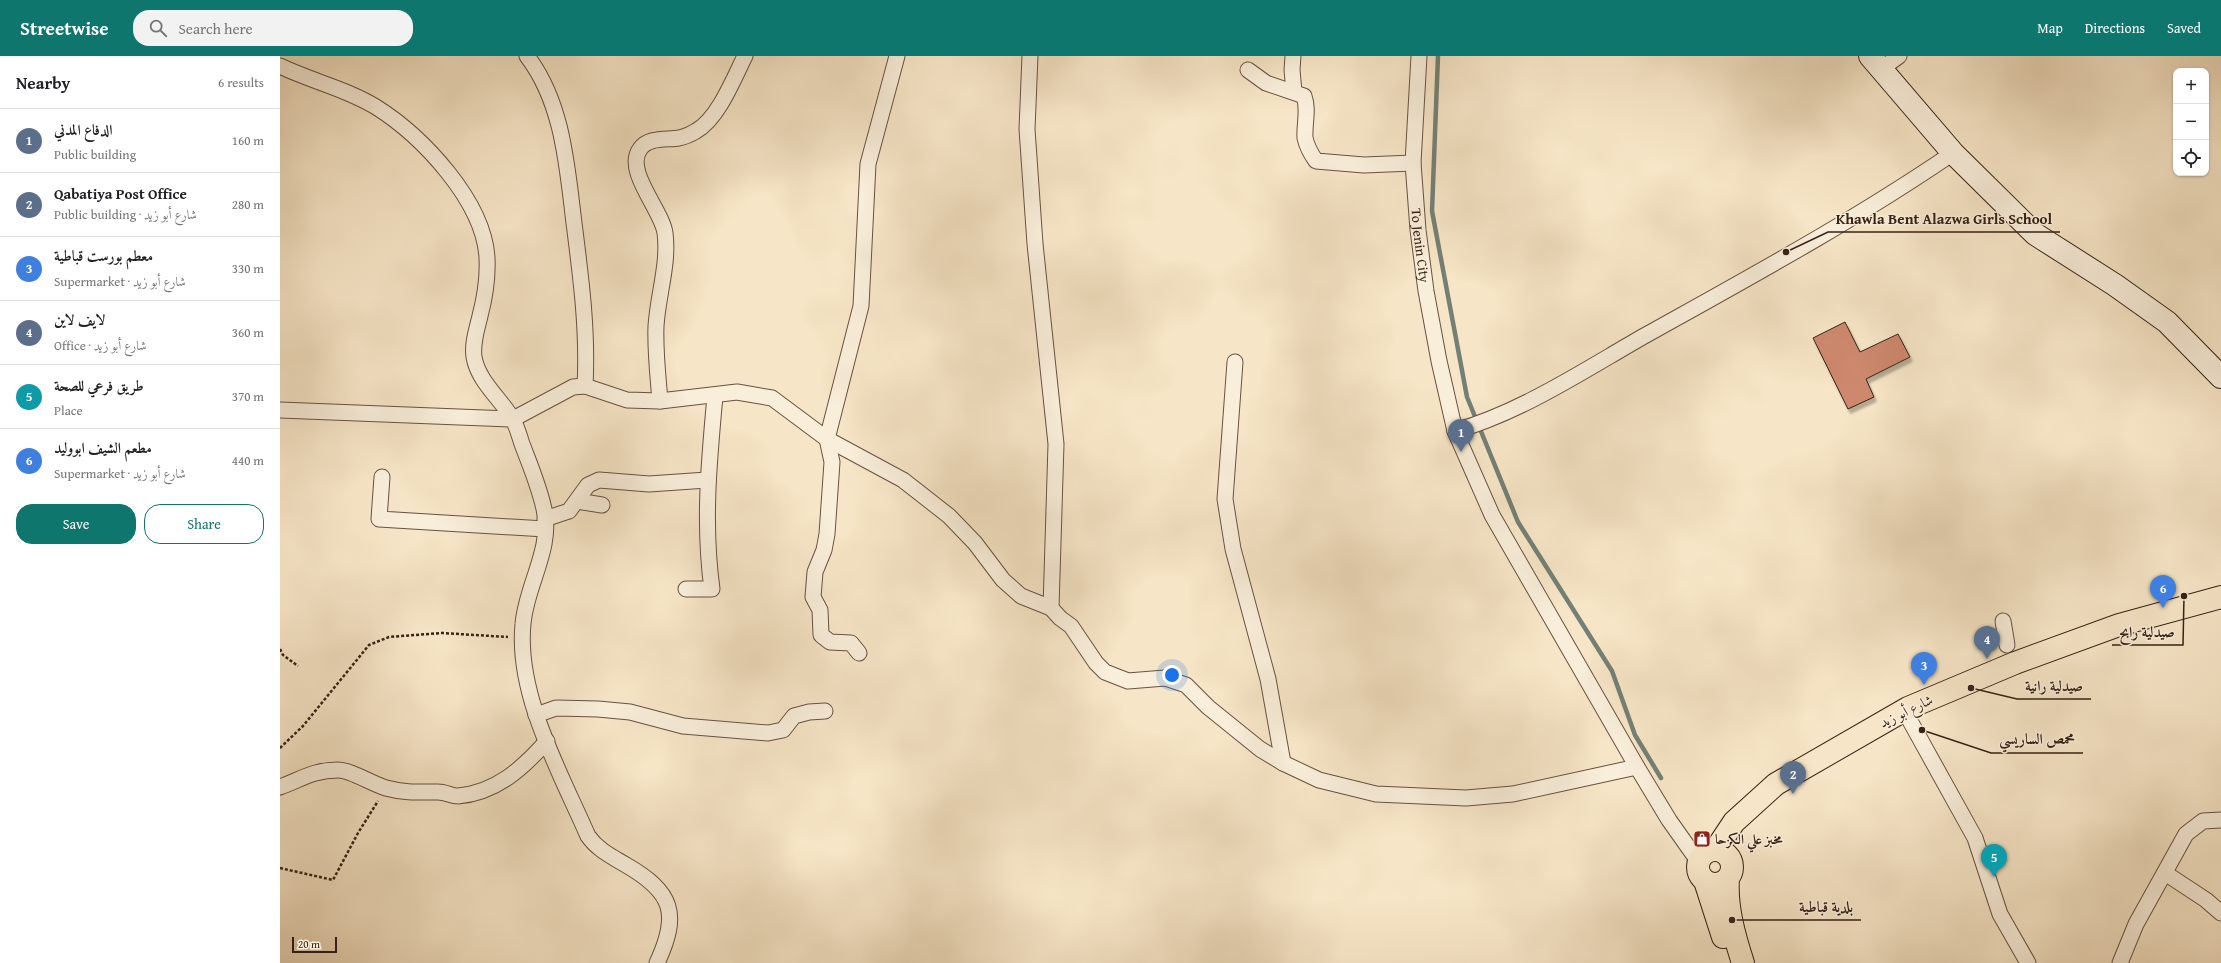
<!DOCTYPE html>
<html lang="en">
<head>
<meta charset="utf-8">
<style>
  :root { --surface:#fff; --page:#f2f2f2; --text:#202124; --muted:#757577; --line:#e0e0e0; --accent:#0f766e }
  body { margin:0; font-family:"Gentium Book Plus",Amiri,serif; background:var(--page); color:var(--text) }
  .controls { position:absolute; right:12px; top:12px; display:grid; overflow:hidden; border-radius:8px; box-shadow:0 1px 3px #0004 }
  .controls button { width:36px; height:36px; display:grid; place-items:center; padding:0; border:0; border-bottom:1px solid var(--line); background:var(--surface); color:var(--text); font:20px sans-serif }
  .scale { position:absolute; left:12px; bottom:10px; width:45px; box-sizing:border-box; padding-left:4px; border:2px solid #372116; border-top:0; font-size:11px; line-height:14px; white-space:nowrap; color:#372116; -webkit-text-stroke:3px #f9eeda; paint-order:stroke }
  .you { position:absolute; left:892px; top:619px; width:14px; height:14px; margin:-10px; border:3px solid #fff; border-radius:50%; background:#1a73e8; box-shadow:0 0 0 6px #1a73e833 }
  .badge { display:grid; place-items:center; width:26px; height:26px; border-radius:50%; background:var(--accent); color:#fff; font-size:13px; font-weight:700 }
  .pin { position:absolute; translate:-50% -33px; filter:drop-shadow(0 1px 2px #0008) }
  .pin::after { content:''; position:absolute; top:21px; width:14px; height:12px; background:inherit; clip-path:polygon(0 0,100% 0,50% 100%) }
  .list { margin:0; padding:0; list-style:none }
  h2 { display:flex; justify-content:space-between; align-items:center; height:52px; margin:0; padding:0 16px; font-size:17px }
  h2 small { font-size:13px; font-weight:400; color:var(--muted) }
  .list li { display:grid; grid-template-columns:26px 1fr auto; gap:12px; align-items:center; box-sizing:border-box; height:64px; padding:0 16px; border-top:1px solid var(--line) }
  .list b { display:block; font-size:15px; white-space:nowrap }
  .list p { margin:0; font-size:13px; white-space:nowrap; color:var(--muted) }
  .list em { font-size:13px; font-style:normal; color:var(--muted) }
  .actions { display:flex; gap:8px; padding:12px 16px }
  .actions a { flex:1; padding:9px 0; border:1px solid var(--accent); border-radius:16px; text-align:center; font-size:14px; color:var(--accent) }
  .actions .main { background:var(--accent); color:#fff }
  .icon { flex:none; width:22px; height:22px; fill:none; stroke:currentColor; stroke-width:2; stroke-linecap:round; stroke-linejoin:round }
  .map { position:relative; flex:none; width:1941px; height:907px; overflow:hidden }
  header { display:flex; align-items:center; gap:24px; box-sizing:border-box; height:56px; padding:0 20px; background:var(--accent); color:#fff }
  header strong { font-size:19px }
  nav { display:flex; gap:22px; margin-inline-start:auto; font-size:14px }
  .search { width:280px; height:36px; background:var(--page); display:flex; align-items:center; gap:10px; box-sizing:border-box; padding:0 14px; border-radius:16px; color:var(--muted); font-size:15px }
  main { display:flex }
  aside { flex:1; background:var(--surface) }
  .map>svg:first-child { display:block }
</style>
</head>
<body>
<header>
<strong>Streetwise</strong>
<div class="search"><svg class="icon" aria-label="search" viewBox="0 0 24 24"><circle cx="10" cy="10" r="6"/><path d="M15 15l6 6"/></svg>Search here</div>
<nav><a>Map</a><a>Directions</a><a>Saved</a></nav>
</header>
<main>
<aside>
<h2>Nearby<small>6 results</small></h2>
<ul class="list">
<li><span class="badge" style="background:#5c6f8a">1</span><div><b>الدفاع المدني</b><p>Public building</p></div><em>160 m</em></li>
<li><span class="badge" style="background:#5c6f8a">2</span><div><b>Qabatiya Post Office</b><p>Public building · شارع أبو زيد</p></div><em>280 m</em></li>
<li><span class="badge" style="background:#3f7fe0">3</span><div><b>معطم بورست قباطية</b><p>Supermarket · شارع أبو زيد</p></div><em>330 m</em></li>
<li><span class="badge" style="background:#5c6f8a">4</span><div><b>لايف لاين</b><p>Office · شارع أبو زيد</p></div><em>360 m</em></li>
<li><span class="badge" style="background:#0f9aa8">5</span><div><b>طريق فرعي للصحة</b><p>Place</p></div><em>370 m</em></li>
<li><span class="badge" style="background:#3f7fe0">6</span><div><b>مطعم الشيف ابووليد</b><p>Supermarket · شارع أبو زيد</p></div><em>440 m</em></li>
</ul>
<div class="actions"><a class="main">Save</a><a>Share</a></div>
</aside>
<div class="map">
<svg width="1941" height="907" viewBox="0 0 1941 907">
  <defs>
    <filter id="shadow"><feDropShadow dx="2.5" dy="4.5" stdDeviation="1" flood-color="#0004"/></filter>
  </defs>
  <rect width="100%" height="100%" fill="#f6e5c6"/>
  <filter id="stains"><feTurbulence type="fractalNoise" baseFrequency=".005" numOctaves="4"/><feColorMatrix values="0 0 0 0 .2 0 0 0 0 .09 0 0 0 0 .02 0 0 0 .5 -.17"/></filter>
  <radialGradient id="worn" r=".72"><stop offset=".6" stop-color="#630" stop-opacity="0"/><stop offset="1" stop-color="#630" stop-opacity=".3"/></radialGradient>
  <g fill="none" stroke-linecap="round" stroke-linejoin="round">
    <!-- stream -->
    <path stroke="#748075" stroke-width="4.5" d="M1158 0 1152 155 1187 341 1238 466 1332 615 1355 679 1381 722"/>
  </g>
  <!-- building -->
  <path fill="#cd886d" stroke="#372116" filter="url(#shadow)" d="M1565 266 1580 296 1618 278 1630 301 1586 323 1594 341 1568 353 1533 282Z"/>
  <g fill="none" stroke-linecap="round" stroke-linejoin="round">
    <!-- street casing -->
    <g stroke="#675242" stroke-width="17">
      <g id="street">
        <path d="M247 0C283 47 287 110 294 167 301 222 308 275 305 330"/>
        <path d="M750 0 747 73 755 188 776 388 771 552"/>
        <path d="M1013 0 1012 14 1014 36"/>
        <path id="s1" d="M1139 0 1133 107 1138 174 1146 235 1159 305 1175 375 1212 459 1357 711 1389 764 1418 805"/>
        <path d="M0 10C31 25 67 33 96 51 142 80 204 145 207 202 208 222 205 241 200 260 197 273 192 287 194 301 198 325 220 342 232 362 237 370 239 379 242 388 250 409 259 430 264 453 273 493 246 529 243 568 236 638 280 716 308 780 318 794 331 800 346 809 393 836 400 858 377 907"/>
        <path d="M1601 13 1619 0"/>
        <path d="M968 14 986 27 1024 40C1029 54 1024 68 1025 82 1027 91 1031 98 1036 105L1084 109 1133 107"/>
        <path d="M955 306 945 443 953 493 988 623 1003 707"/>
        <path d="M380 345C378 320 375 295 376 270 378 238 389 208 385 177 382 154 344 115 360 93 368 81 386 84 399 82 404 81 411 78 416 75 438 63 454 22 465 0"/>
        <path d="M0 354 233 363 293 331 305 330 347 344 380 345 457 336 492 342 547 383 623 424 669 460 695 487 723 524 741 540 771 552 780 562 791 570 816 607 825 616 848 625 885 622 906 629 928 651 980 693 1003 707 1039 724 1096 738 1186 742 1233 738 1357 711"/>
        <path d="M1175 375C1242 356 1306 313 1366 279 1470 221 1575 164 1673 97"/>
        <path d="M102 421 99 463 265 473"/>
        <path d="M297 445 322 449"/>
        <path d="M265 463 289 455 308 429 319 424 369 428 427 424"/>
        <path d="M406 533H432C423 468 429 405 435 340"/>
        <path d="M1723 565 1727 589"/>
        <path d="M579 597 571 587 550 586 541 579 540 554 533 541 535 516 544 494 547 478 552 406 547 383 581 250 588 108 617 0"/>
        <path d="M1624 654 1695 782 1720 858 1748 907"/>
        <path d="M256 659 276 652 318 653 350 656 403 670 488 677 503 674 514 660 529 656 545 655"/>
        <path d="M0 731C22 723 33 714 58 714 71 714 92 728 106 732 124 737 140 736 158 736 165 736 172 740 178 740 216 737 243 712 267 685"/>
        <path d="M1885 817 1926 844 1941 857"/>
        <path d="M1840 907 1856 868 1906 778 1923 765 1941 764"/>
      </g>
    </g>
    <!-- secondary casing -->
    <g stroke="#372116" stroke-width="24">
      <path id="secondary" d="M1590 0 1673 97 1755 178 1835 229 1887 266 1941 321"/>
    </g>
    <!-- primary casing -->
    <g stroke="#372116" stroke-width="24">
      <path id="primary" d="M1436 793 1454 766 1496 728 1628 652 1735 607 1839 569 1941 541
        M1418 811a17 17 0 1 1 34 0a17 17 0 1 1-34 0Z
        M1448 822C1446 851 1454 879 1463 907
        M1425 825 1443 881"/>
    </g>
    <!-- path -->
    <path stroke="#372116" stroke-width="2.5" stroke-dasharray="3 2" stroke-linecap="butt" d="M0 593 3 599 18 610
      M0 692 23 670 89 589 109 581 162 577 228 581
      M0 812 53 824 78 777 98 745"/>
    <!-- street -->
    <use href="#street" stroke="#f9eeda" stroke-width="15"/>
    <!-- secondary -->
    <use href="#secondary" stroke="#f9eeda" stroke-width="22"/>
    <!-- primary -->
    <use href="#primary" stroke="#f6e5c6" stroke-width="22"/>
  </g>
  <!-- icons -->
  <defs>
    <g id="shop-square" transform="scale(0.9)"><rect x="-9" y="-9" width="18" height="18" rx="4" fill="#8f2418" stroke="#f9eeda"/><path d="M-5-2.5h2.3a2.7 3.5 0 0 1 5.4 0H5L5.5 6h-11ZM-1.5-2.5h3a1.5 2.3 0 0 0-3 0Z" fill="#fff"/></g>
  </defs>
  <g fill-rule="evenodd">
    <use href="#shop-square" x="1422" y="783"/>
  </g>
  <g text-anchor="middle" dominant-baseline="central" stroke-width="3" stroke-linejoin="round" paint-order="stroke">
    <!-- street labels -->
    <g font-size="14" fill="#372116" stroke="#f9eeda">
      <text stroke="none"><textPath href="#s1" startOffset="190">To Jenin City</textPath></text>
      <text transform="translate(1626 655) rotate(-26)">شارع أبو زيد</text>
    </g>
    <!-- poi labels -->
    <g font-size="14" font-weight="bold" fill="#372116" stroke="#f9eeda" text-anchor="start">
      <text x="1435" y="783">مخبز علي الكزحا</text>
    </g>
  </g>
  <!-- callouts -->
  <path fill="none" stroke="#372116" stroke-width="1.5" d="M1506 196L1548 176H1780M1904 540L1903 589H1832M1691 632L1737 643H1811M1642 674L1711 697H1803M1452 864L1511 864H1581"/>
  <g fill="#372116" stroke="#f9eeda" stroke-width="1.5">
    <circle cx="1506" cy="196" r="4"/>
    <circle cx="1904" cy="540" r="4"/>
    <circle cx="1691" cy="632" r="4"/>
    <circle cx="1642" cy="674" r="4"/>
    <circle cx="1452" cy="864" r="4"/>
  </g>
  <g font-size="15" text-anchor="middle" font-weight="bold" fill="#372116" stroke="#f9eeda" stroke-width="3" stroke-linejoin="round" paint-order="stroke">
    <text x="1664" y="168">Khawla Bent Alazwa Girls School</text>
    <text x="1867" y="581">صيدلية رابح</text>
    <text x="1774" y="635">صيدلية رانية</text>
    <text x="1757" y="688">محمص الساريسي</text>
    <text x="1546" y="856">بلدية قباطية</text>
  </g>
  <rect width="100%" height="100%" filter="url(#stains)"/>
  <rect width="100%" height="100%" fill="url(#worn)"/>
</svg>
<div class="controls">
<button>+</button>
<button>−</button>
<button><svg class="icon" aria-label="locate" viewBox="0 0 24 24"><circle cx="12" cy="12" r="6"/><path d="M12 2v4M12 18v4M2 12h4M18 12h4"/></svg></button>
</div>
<div class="scale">20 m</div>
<div class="you"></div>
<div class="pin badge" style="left:1181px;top:396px;background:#5c6f8a">1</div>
<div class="pin badge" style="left:1513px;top:738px;background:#5c6f8a">2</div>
<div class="pin badge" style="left:1644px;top:629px;background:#3f7fe0">3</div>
<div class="pin badge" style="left:1707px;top:603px;background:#5c6f8a">4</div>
<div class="pin badge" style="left:1714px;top:821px;background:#0f9aa8">5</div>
<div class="pin badge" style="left:1883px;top:552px;background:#3f7fe0">6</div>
</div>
</main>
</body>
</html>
